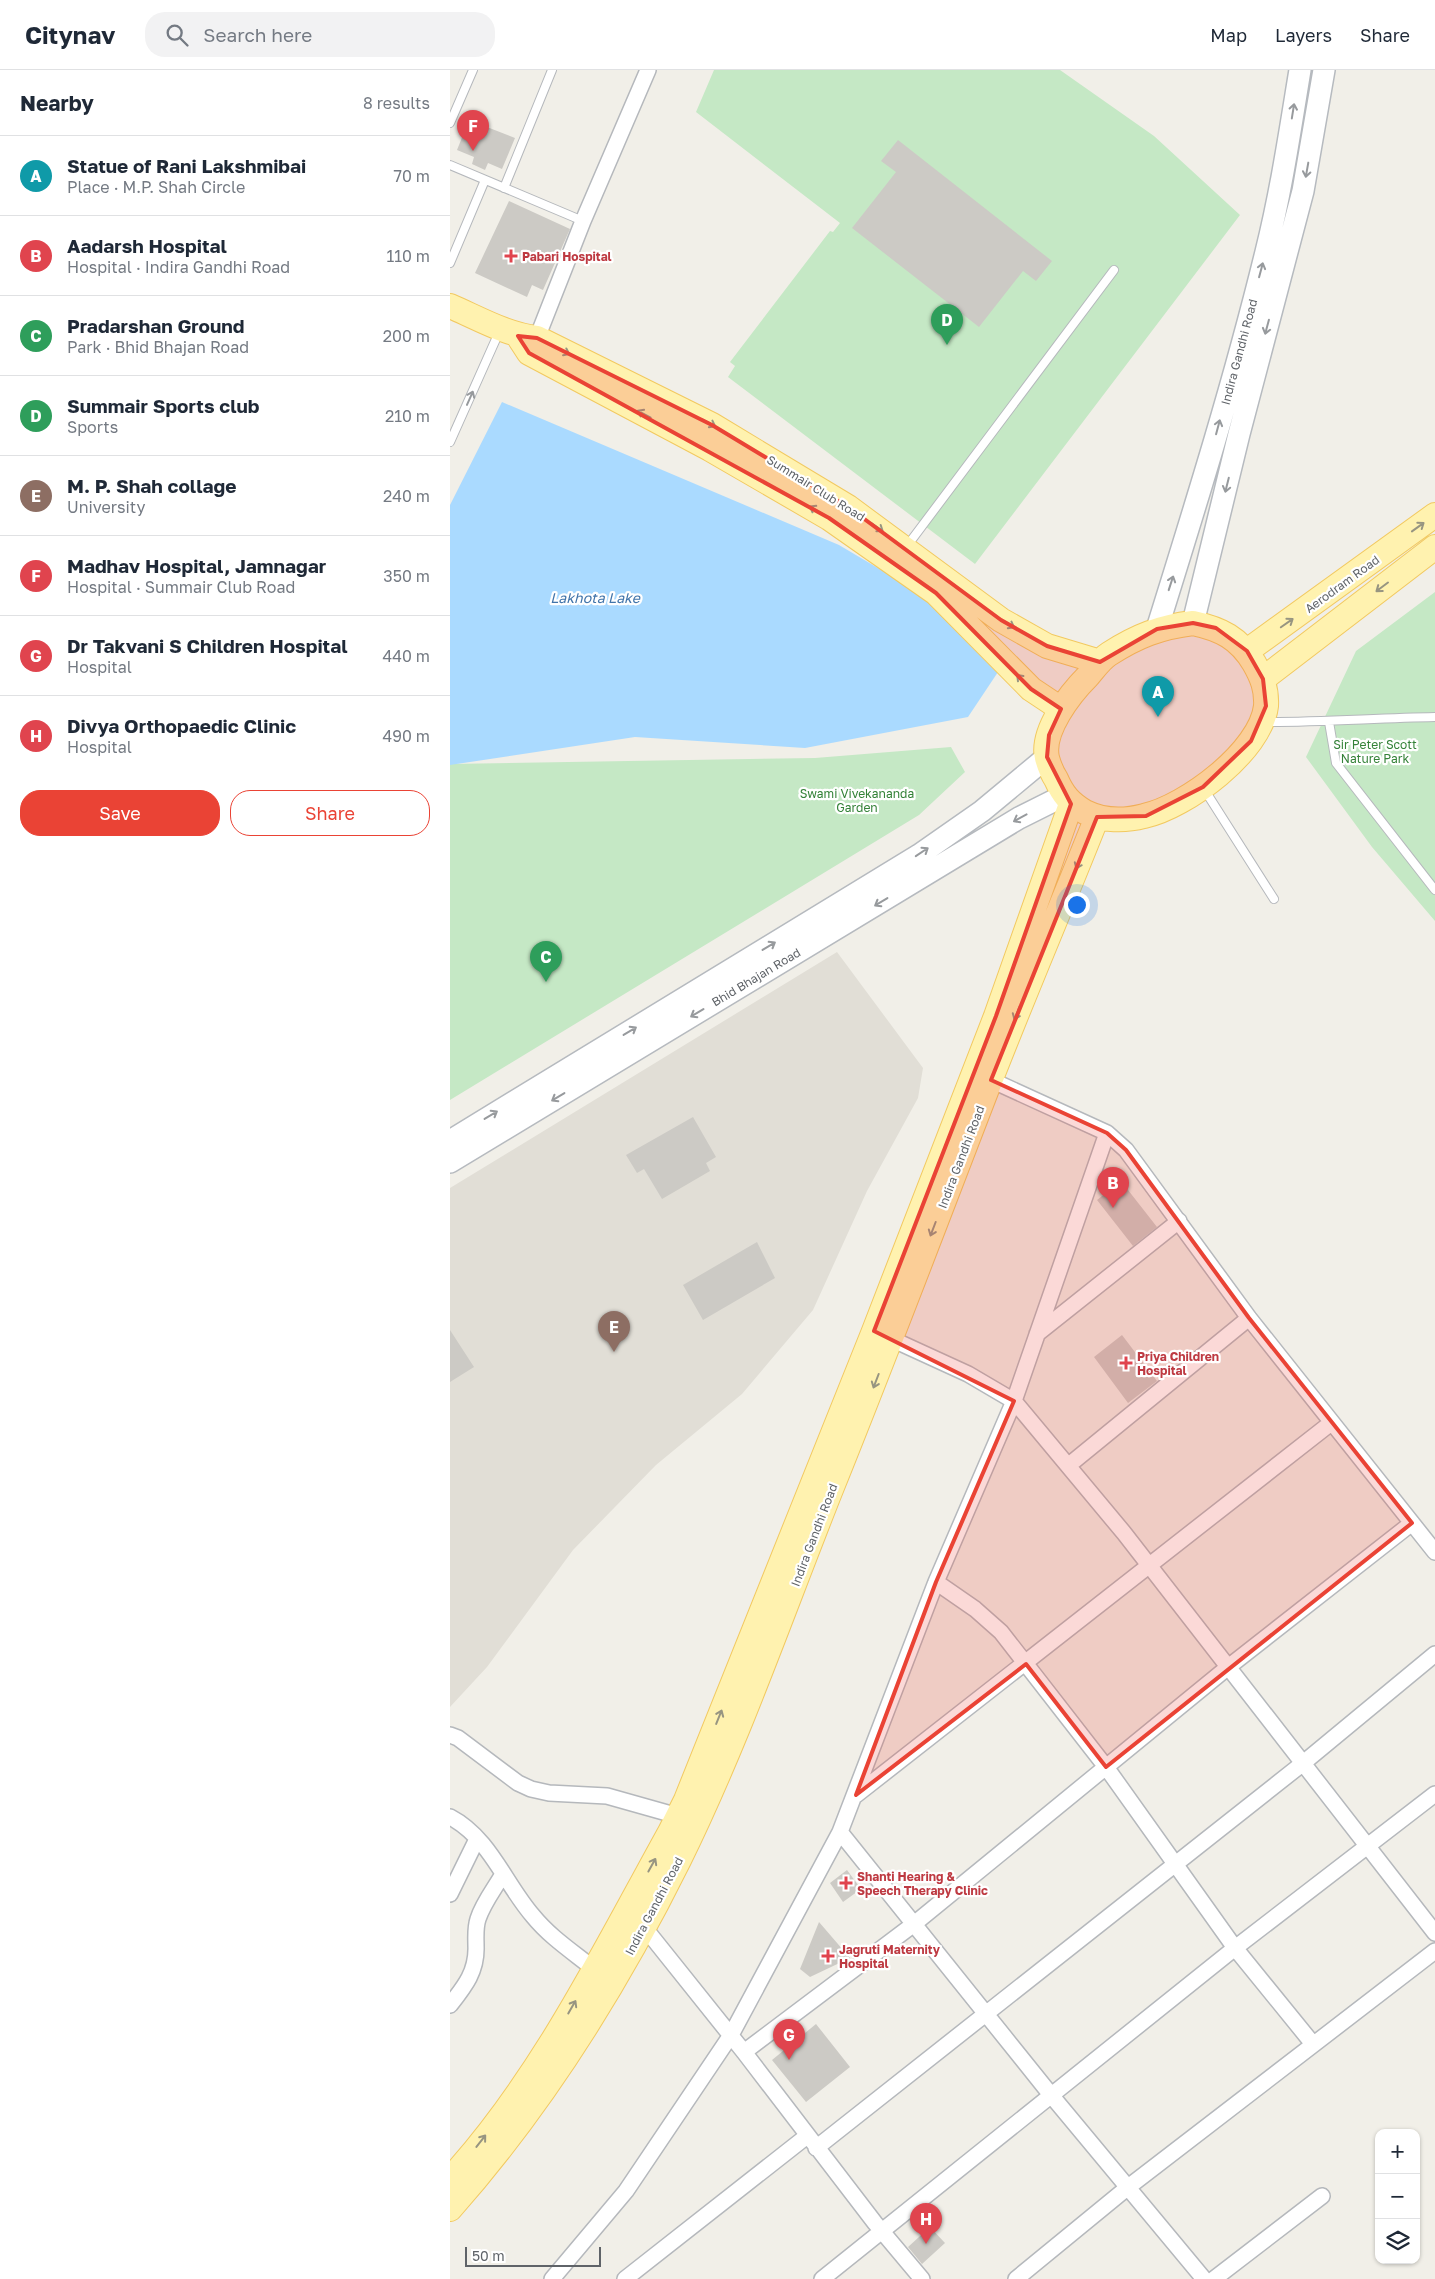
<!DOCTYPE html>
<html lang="en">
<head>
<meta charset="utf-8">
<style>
  :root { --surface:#fff; --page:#f2f2f3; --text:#1f2937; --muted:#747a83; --line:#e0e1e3; --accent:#ea4335 }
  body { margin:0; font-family:"Golos Text",sans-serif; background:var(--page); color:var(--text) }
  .controls { position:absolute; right:15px; bottom:15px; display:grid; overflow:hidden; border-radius:10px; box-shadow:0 1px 4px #0004 }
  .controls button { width:45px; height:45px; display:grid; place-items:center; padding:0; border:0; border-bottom:1px solid var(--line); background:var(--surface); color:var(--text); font:25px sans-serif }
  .scale { position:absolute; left:15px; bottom:12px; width:136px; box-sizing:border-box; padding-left:5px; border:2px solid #5f6368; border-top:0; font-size:14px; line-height:18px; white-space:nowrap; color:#5f6368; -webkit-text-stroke:4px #fff; paint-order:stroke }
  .you { position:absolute; left:626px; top:834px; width:18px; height:18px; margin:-12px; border:4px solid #fff; border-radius:50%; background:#1a73e8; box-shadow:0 0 0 8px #1a73e833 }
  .badge { display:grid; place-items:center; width:32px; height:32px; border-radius:50%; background:var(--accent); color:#fff; font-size:16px; font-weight:700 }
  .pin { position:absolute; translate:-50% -41px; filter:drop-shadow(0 1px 2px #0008) }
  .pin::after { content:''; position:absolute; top:26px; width:18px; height:15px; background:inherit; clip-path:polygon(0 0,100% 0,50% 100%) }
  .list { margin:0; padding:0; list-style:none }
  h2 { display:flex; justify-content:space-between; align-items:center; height:65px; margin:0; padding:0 20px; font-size:21px }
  h2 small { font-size:16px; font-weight:400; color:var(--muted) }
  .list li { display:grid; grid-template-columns:32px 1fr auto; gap:15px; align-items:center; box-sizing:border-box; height:80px; padding:0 20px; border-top:1px solid var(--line) }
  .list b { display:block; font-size:19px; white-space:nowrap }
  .list p { margin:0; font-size:16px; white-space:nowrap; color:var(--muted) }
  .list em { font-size:16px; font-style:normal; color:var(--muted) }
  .actions { display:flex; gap:10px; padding:15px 20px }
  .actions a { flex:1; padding:11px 0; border:1px solid var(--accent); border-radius:20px; text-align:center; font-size:18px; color:var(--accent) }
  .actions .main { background:var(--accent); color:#fff }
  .icon { flex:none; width:28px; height:28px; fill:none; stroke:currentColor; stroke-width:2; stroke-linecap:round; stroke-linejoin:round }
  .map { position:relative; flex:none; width:985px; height:2209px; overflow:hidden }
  header { display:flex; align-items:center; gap:30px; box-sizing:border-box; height:70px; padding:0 25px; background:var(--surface); border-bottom:1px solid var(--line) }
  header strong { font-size:24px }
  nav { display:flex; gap:28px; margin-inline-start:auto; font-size:18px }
  .search { width:350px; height:45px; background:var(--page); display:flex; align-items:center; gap:12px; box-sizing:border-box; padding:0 18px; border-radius:20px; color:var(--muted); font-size:19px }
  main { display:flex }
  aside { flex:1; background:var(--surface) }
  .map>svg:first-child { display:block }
</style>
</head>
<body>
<header>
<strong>Citynav</strong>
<div class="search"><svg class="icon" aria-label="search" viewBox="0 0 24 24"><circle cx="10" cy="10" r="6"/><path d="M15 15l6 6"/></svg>Search here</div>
<nav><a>Map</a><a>Layers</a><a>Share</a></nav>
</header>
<main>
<aside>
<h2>Nearby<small>8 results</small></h2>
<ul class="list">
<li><span class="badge" style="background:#0f9aa8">A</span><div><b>Statue of Rani Lakshmibai</b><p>Place · M.P. Shah Circle</p></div><em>70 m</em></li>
<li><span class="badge" style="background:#e0444e">B</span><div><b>Aadarsh Hospital</b><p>Hospital · Indira Gandhi Road</p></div><em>110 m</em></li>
<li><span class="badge" style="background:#2e9e5b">C</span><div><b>Pradarshan Ground</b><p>Park · Bhid Bhajan Road</p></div><em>200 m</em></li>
<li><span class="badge" style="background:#2e9e5b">D</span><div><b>Summair Sports club</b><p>Sports</p></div><em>210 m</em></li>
<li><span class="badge" style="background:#8d6e63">E</span><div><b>M. P. Shah collage</b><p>University</p></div><em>240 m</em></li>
<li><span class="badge" style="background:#e0444e">F</span><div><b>Madhav Hospital, Jamnagar</b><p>Hospital · Summair Club Road</p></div><em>350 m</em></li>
<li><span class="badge" style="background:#e0444e">G</span><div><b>Dr Takvani S Children Hospital</b><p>Hospital</p></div><em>440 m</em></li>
<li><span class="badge" style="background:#e0444e">H</span><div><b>Divya Orthopaedic Clinic</b><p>Hospital</p></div><em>490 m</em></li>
</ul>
<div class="actions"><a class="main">Save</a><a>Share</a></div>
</aside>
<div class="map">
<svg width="985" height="2209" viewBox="0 0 985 2209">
  <rect width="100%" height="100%" fill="#f1efe8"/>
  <!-- education -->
  <path fill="#e1ded6" d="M387 882 473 998 468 1028 417 1121 363 1240 292 1324 206 1395 123 1480 37 1597 0 1637V1118Z"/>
  <!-- green -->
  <path fill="#c5e8c5" d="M264 0H610L704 66 790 145 525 494 278 307 285 296 280 292 380 161 383 162 390 153 246 42Z
    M985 522V851L922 777 856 687 906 581Z
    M501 677 515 702 469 745 0 1030V694L365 688Z"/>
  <!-- water -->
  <path fill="#aadaff" d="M52 332 389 475 509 546 548 602 518 647 355 678 185 667 0 695V435Z"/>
  <!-- building -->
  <path fill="#cccac5" d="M19 50 65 68 52 99 38 93 35 100 22 94 24 87 7 80Z
    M448 70 602 191 586 211 573 201 529 257 402 158 446 102 431 91Z
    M59 131 120 159 93 220 82 215 77 227 25 203Z
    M243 1047 266 1087 256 1093 260 1101 212 1129 194 1099 187 1103 176 1085Z
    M671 1111 707 1157 683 1176 647 1130Z
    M307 1172 325 1208 253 1250 233 1215Z
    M0 1260 24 1297 0 1312Z
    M672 1265 707 1311 678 1333 644 1287Z
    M397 1800 411 1819 393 1832 380 1813Z
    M369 1852 400 1888 360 1907 350 1899Z
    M366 1954 400 1997 356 2032 322 1990Z
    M480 2157 495 2173 472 2194 458 2177Z"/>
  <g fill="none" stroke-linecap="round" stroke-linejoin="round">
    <!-- lane casing -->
    <g stroke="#b5b8bc" stroke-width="10">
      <path id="lane" d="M0 53 23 0
        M0 95 133 151
        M54 118 102 0
        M0 193 35 110
        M0 372 50 260
        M457 476 664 200
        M815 652C872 652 928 648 985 647
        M879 652 886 693 985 820
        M754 719 824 829"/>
    </g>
    <!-- street casing -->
    <g stroke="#b5b8bc" stroke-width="18">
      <path id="street" d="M87 268 133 151 198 0
        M541 1010 657 1063 676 1080 799 1248 985 1482
        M587 1264 729 1151
        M435 1266 518 1304 564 1331 674 1463 985 1863
        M619 1395 799 1248
        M486 1512 525 1539 551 1562 656 1697 785 1878 863 1974
        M0 1665 8 1668 68 1713 81 1719 99 1723 157 1726 228 1746
        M406 1725 881 1353
        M0 1747C40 1768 55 1814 83 1846 100 1867 123 1882 144 1899
        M390 1762 601 2025 754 2209
        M0 1824 27 1769
        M194 1857 294 1982 425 2153 472 2209
        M0 1935C15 1916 27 1901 26 1876 26 1867 25 1858 28 1849 33 1833 45 1818 53 1804
        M294 1982 464 1854 777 1598 962 1453
        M366 2078 852 1694 985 1584
        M102 2209 176 2121 281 1965 390 1762 486 1512 564 1331 657 1063
        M175 2209 357 2066
        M372 2209 785 1878 985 1724
        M566 2209 677 2118 985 1881
        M764 2209 872 2126"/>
    </g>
    <!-- secondary casing -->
    <g stroke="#b6babf" stroke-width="24">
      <path id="secondary" d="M743 553 789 364 853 121 874 0
        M707 559C746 434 785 309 816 182 831 122 840 61 850 0
        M0 1071 469 785 532 741 597 687
        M0 1092 569 748 613 726"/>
    </g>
    <!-- primary casing -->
    <g stroke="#f2c960" stroke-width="26">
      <path id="primary" d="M0 236C28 248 57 265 87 268L262 355 398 437 551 550 597 576 650 592
        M68 266 79 283 260 379 379 448 486 523 581 619 611 639
        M743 553C771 559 789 568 804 593 812 607 817 619 816 636 811 681 736 737 694 746 675 751 653 751 635 742 620 733 613 725 606 709 602 703 599 695 597 688 591 661 620 624 638 606 644 599 651 589 659 584 687 566 710 557 743 553Z
        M797 581 985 445
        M813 609 985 477
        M0 2109C93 2007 154 1881 220 1762L236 1730 424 1261 546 946 621 734
        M0 2139C93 2034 167 1915 229 1790 288 1670 332 1542 382 1417 437 1281 489 1143 542 1006 576 919 613 833 647 747"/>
    </g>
    <!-- lane -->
    <use href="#lane" stroke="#fff" stroke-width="8"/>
    <!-- street -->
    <use href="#street" stroke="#fff" stroke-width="15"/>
    <!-- secondary -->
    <use href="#secondary" stroke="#fff" stroke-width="21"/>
    <!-- primary -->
    <use href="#primary" stroke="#fff2af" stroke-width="24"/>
  </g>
  <!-- one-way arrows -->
  <defs><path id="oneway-shaft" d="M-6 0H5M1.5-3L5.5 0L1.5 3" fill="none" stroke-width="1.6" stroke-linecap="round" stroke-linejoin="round" transform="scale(1.25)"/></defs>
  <g stroke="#979a9d">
    <use href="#oneway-shaft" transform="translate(843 41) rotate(-81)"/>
    <use href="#oneway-shaft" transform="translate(857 100) rotate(100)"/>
    <use href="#oneway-shaft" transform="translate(811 200) rotate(-75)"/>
    <use href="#oneway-shaft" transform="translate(817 257) rotate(105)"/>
    <use href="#oneway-shaft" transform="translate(20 328) rotate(-66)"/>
    <use href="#oneway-shaft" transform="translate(768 357) rotate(-75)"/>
    <use href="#oneway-shaft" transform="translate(777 415) rotate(104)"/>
    <use href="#oneway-shaft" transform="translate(721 513) rotate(-72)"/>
    <use href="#oneway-shaft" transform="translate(570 748) rotate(151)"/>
    <use href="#oneway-shaft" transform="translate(472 782) rotate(-34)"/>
    <use href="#oneway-shaft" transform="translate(431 832) rotate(149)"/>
    <use href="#oneway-shaft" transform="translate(319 876) rotate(-31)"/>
    <use href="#oneway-shaft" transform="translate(247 943) rotate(149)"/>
    <use href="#oneway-shaft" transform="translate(180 961) rotate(-31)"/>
    <use href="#oneway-shaft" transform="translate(108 1027) rotate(149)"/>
    <use href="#oneway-shaft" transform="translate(41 1045) rotate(-31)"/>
  </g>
  <g stroke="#979581">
    <use href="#oneway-shaft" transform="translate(113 281) rotate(26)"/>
    <use href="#oneway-shaft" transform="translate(194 344) rotate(-152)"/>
    <use href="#oneway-shaft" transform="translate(259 353) rotate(28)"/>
    <use href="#oneway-shaft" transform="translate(366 440) rotate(-150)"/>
    <use href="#oneway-shaft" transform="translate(427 457) rotate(35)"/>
    <use href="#oneway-shaft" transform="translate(968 457) rotate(-36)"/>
    <use href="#oneway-shaft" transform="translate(932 517) rotate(143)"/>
    <use href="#oneway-shaft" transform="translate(837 553) rotate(-35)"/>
    <use href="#oneway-shaft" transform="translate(558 554) rotate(29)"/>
    <use href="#oneway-shaft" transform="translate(572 610) rotate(-134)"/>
    <use href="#oneway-shaft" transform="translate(629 792) rotate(113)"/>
    <use href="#oneway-shaft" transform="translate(567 943) rotate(112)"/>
    <use href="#oneway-shaft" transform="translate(483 1159) rotate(111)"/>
    <use href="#oneway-shaft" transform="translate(426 1311) rotate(111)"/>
    <use href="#oneway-shaft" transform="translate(269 1647) rotate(-68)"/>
    <use href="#oneway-shaft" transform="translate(202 1795) rotate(-61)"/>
    <use href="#oneway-shaft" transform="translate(122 1937) rotate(-60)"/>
    <use href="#oneway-shaft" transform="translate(31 2071) rotate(-52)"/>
  </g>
  <!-- marked area -->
  <path fill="#ea4335" fill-opacity="0.2" stroke="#ea4335" stroke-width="4" stroke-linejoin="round" d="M68 266 87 268 262 355 398 437 551 550 597 576 650 592 707 559 743 553 766 558 797 581 813 609 816 636 801 671 753 717 696 746 647 747 541 1010 657 1063 676 1080 799 1248 962 1453 656 1697 576 1594 406 1725 486 1512 564 1331 424 1261 546 946 621 734 597 687 599 665 611 639 581 619 486 523 379 448 79 283Z"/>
  <!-- markers -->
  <g fill="#e0444e" stroke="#fff" stroke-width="2">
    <path d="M58.5 178.5h5v5h5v5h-5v5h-5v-5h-5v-5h5z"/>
    <path d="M673.5 1285.5h5v5h5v5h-5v5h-5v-5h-5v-5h5z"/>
    <path d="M393.5 1805.5h5v5h5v5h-5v5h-5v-5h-5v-5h5z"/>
    <path d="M375.5 1878.5h5v5h5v5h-5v5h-5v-5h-5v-5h5z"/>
  </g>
  <g text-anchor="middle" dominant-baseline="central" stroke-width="4.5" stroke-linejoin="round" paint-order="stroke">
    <!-- health labels -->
    <g font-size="12" font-weight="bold" fill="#be3a42" stroke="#fff" text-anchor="start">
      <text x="72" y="186">Pabari Hospital</text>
      <text x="687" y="1286">Priya Children<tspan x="687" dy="14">Hospital</tspan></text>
      <text x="407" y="1806">Shanti Hearing &amp;<tspan x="407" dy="14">Speech Therapy Clinic</tspan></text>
      <text x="389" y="1879">Jagruti Maternity<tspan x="389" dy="14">Hospital</tspan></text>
    </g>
    <!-- street labels -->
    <g font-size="12" fill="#5f6368" stroke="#fff">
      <text transform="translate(789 282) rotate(-75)">Indira Gandhi Road</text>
      <text transform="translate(366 418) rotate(32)">Summair Club Road</text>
      <text transform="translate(892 514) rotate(-36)">Aerodram Road</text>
      <text transform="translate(306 907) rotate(-31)">Bhid Bhajan Road</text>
      <text transform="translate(511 1087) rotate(-69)">Indira Gandhi Road</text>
      <text transform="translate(364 1465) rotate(-69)">Indira Gandhi Road</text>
      <text transform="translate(204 1836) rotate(-62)">Indira Gandhi Road</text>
    </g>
    <!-- park labels -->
    <g font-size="12" fill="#348238" stroke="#fff">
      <text x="925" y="674">Sir Peter Scott<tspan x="925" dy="14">Nature Park</tspan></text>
      <text x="407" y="723">Swami Vivekananda<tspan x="407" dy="14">Garden</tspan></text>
    </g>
    <!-- water labels -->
    <g font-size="14" font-style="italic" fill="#4174aa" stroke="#fff">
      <text x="145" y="527">Lakhota Lake</text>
    </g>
  </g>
</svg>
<div class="controls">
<button>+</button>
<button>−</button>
<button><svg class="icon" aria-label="layers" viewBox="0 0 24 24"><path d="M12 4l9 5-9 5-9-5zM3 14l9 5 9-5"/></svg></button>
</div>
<div class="scale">50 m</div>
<div class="you"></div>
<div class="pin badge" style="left:708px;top:647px;background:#0f9aa8">A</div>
<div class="pin badge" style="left:663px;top:1138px;background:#e0444e">B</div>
<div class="pin badge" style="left:96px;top:912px;background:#2e9e5b">C</div>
<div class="pin badge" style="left:497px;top:275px;background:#2e9e5b">D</div>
<div class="pin badge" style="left:164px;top:1282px;background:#8d6e63">E</div>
<div class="pin badge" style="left:23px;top:81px;background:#e0444e">F</div>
<div class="pin badge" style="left:339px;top:1990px;background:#e0444e">G</div>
<div class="pin badge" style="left:476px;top:2174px;background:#e0444e">H</div>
</div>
</main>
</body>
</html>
